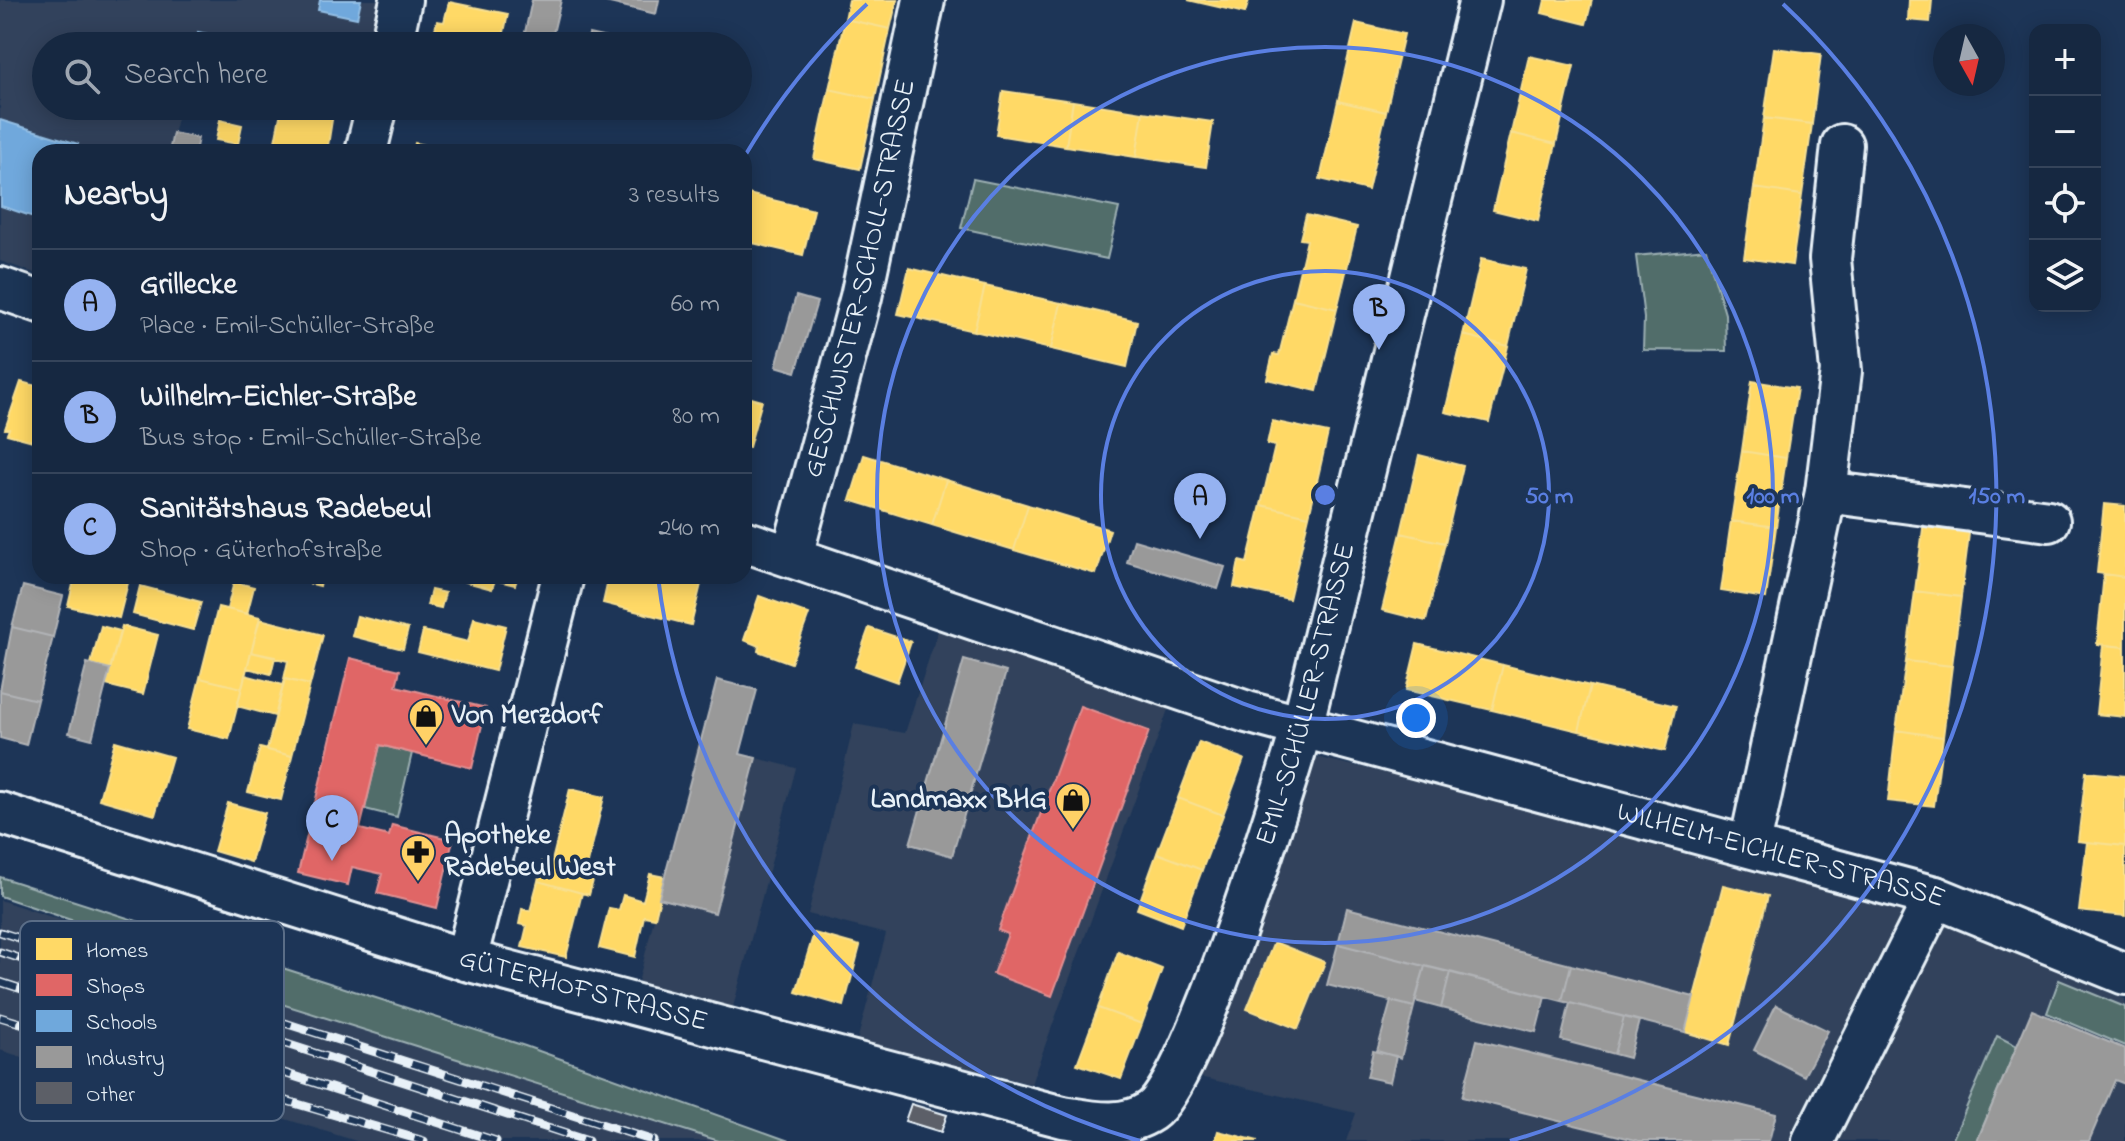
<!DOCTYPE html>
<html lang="en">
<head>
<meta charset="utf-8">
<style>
  :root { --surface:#162841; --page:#23344c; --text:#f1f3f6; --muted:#9ea6b1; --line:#35445a; --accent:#95b2f1 }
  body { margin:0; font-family:"Indie Flower",sans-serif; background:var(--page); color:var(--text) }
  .controls { position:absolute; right:24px; top:24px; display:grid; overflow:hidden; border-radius:16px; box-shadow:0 4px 20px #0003 }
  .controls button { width:72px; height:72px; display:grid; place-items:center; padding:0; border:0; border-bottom:2px solid var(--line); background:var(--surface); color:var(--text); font:40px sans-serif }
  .compass { position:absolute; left:1933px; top:24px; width:72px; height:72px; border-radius:50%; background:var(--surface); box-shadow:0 4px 20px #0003; rotate:172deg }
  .you { position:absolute; left:1416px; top:718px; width:28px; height:28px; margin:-20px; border:6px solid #fff; border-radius:50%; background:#1a73e8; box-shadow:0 0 0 12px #1a73e833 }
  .badge { display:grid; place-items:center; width:52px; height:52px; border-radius:50%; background:var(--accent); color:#111; font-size:26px; font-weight:700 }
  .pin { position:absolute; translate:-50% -66px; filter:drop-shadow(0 2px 4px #0008) }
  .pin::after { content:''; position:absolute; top:42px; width:28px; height:24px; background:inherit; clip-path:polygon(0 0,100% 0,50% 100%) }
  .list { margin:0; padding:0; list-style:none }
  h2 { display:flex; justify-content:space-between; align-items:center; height:104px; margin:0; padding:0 32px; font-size:34px }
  h2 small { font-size:26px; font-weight:400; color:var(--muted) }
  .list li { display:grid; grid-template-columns:52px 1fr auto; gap:24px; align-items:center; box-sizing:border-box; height:112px; padding:0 32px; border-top:2px solid var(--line) }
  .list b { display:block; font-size:30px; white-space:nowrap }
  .list p { margin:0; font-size:26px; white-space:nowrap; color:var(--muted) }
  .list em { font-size:26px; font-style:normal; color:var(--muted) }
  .icon { flex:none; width:44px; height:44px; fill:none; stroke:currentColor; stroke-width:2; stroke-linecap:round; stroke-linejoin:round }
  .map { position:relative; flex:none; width:2125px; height:1141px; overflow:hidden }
  .search { position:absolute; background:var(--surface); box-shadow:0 4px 20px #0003; left:32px; top:32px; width:720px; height:88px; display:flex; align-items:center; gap:20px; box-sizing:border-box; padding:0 28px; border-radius:44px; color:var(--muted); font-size:30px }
  .panel { position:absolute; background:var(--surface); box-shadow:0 4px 20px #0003; left:32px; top:144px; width:720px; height:440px; border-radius:24px }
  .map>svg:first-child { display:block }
</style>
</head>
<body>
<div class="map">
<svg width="2125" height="1141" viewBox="0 0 2125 1141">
  <rect width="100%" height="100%" fill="#1d3557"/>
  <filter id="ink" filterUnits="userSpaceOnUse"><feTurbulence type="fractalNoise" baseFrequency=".0125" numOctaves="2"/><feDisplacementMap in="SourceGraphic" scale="16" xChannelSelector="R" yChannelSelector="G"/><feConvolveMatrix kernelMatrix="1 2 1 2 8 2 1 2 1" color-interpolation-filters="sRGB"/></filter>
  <g filter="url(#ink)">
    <!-- built -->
    <path fill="#30425c" d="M0 0H389L379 46H267L198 32 194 46H46V106H180L169 152H40V275L0 261Z
      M940 624 1169 707 1031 1084 857 1041 886 934 808 914 854 724 905 733Z
      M698 743 796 768 732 1011 637 987Z
      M1316 757 1474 793 1884 899 2125 999V1141H1346L1356 1113 1195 1076Z
      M0 900 164 954 160 964 170 969 719 1141H356L134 1072 124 1090 0 1050Z"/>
    <!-- green -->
    <path fill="#516d6b" stroke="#9cafb2" stroke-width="2" d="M973 179 1119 208 1107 259 961 228Z
      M1706 249 1725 314 1726 351 1643 350 1644 318 1636 256Z
      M380 745 412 753 397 817 365 809Z
      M0 877 525 1046 789 1141H719L170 969 174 955 0 896Z
      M2059 980 2125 1007V1046L2047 1013Z
      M1997 1036 2017 1046 1977 1141H1952Z"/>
    <!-- homes -->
    <path fill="#ffd966" stroke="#f8e092" stroke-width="2" d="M849 0H897L890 29 845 19Z
      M1188 0H1249L1245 13Z
      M1545 0H1592L1586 24 1542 13Z
      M1909 0H1932L1930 22 1908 20Z
      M449 2 508 14 501 46H431L437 21 444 22Z
      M845 19 890 29 875 99 829 89Z
      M1356 23 1404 34 1386 112 1338 101Z
      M1774 48 1821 54 1812 124 1764 118Z
      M1529 56 1574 66 1556 144 1511 133Z
      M829 89 875 99 860 169 814 159Z
      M1003 91 1073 101 1066 146 996 135Z
      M1073 101 1143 112 1136 157 1066 146Z
      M1338 101 1386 112 1368 190 1320 179Z
      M282 106 334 107 327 152H273Z
      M1143 112 1213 122 1206 167 1136 157Z
      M1764 118 1812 124 1802 195 1754 188Z
      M220 120 242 125 238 144 216 140Z
      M1511 133 1556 144 1538 221 1493 210Z
      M415 143 457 152H413Z
      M1754 188 1802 195 1792 265 1744 258Z
      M744 193 814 210 803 255 744 241Z
      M1306 215 1357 227 1337 309 1293 299 1307 240 1300 239Z
      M1481 259 1526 269 1508 346 1463 335Z
      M909 268 985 286 974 331 898 314Z
      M985 286 1061 303 1051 349 974 331Z
      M1293 299 1337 309 1317 391 1267 379 1273 354 1279 355Z
      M1061 303 1137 321 1127 367 1051 349Z
      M1463 335 1508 346 1489 422 1445 412Z
      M1752 381 1797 388 1786 458 1742 451Z
      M21 382 40 387V443L7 434 9 429H5Z
      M744 396 762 401 749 447 744 446Z
      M1272 421 1328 433 1309 516 1261 505 1275 446 1267 444Z
      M1742 451 1786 458 1776 527 1731 521Z
      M864 455 946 480 932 525 850 500Z
      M1419 455 1463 466 1445 543 1401 533Z
      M946 480 1028 505 1014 550 932 525Z
      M2104 504 2125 506V577L2097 573Z
      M1028 505 1110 530 1096 574 1014 550Z
      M1261 505 1309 516 1289 599 1234 587 1239 561 1247 563Z
      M1731 521 1776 527 1766 598 1721 591Z
      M1924 521 1970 526 1961 597 1915 591Z
      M1401 533 1445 543 1426 621 1382 610Z
      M2104 574 2125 577V647L2097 644Z
      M75 576 129 579 119 618 68 606Z
      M279 576H322L320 586Z
      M460 576H518L515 585 495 580 492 589 459 580Z
      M609 576H703L691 625 603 603Z
      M234 582 254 587 247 614 227 609Z
      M140 586 201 602 193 630 133 614Z
      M431 590 445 593 441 608 427 605Z
      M1915 591 1961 597 1952 666 1906 661Z
      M759 596 809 614 791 663 758 651 759 646 744 640Z
      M218 607 260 617 242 688 200 678Z
      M357 616 408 629 403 649 352 636Z
      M474 618 506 626 495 671 418 652 423 631 468 642Z
      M260 619 323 635 310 685 284 679 288 661 251 652Z
      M101 626 120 631 110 669 91 664Z
      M122 626 158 635 143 694 106 685Z
      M869 628 911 642 897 682 855 667Z
      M1417 644 1503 665 1492 710 1406 690Z
      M2103 645 2125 647V717L2096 714Z
      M251 652 275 657 271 674 247 668Z
      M1906 661 1952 666 1943 737 1896 730Z
      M1503 665 1590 686 1579 731 1492 710Z
      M245 675 283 685 275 716 237 706Z
      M200 678 242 688 229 739 187 729Z
      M285 679 310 685 292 756 267 750Z
      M1590 686 1676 706 1665 751 1579 731Z
      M1896 730 1943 737 1934 806 1888 801Z
      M115 741 172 757 155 815 99 799Z
      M1199 742 1244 759 1223 815 1178 798Z
      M260 748 292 756 281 800 248 792Z
      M2086 772 2125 776V846L2078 841Z
      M570 789 604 797 585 875 594 877 589 895 538 881 542 862 551 865Z
      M1178 798 1223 815 1202 870 1157 853Z
      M228 803 265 813 251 862 214 851Z
      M2087 842 2125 846V916L2079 911Z
      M1157 853 1202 870 1181 926 1137 909Z
      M650 874 665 877 655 918 644 916 635 957 599 948 609 908 619 910 623 895 643 901Z
      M538 881 582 893 566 957 522 947 527 926 519 924 522 909 530 911Z
      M1723 885 1768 896 1729 1045 1685 1032Z
      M814 933 860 946 844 1006 796 992Z
      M1274 942 1325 962 1298 1029 1247 1009Z
      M1118 952 1162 969 1142 1024 1098 1008Z
      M1098 1008 1142 1024 1121 1079 1077 1064Z
      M1218 1131 1258 1141H1215Z"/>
    <!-- shops -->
    <path fill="#e06666" stroke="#e29092" stroke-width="2" d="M350 658 400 670 396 686 486 708 472 768 380 745 360 829 389 836 392 825 453 840 437 908 377 893 382 874 352 867 348 885 298 873Z
      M1080 706 1149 731 1052 996 993 974 1008 934 998 930Z"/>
    <!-- schools -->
    <path fill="#6fa8dc" stroke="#93bee4" stroke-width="2" d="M320 0H361L357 18 318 10Z
      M198 32 237 40 236 46H195Z
      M0 120 78 144 77 147 92 152H40V219L1 206Z"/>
    <!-- industry -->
    <path fill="#999" stroke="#b1b3b6" stroke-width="2" d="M532 0H561L550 46H522Z
      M597 0H659L656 14Z
      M589 34 642 46H586Z
      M173 133 198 138 195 152H169Z
      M796 296 817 302 796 372 776 366Z
      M1134 540 1225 567 1218 589 1127 562Z
      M23 586 63 596 53 637 12 627Z
      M12 627 53 637 37 700 0 691Z
      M964 660 1006 672 952 856 910 844Z
      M87 663 110 669 92 739 69 733Z
      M717 680 757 690 740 754 756 758 715 913 659 898Z
      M0 691 37 700 26 745 0 738Z
      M1347 908 1571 965 1562 1001 1338 944Z
      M1338 944 1425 966 1414 1007 1327 985Z
      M1571 965 1694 997 1685 1032 1562 1001Z
      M1425 966 1450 972 1441 1008 1415 1001Z
      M1450 972 1545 997 1536 1032 1441 1008Z
      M1391 1001 1414 1007 1401 1058 1377 1051Z
      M1570 1003 1624 1017 1614 1054 1561 1040Z
      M1776 1005 1828 1031 1804 1076 1754 1050Z
      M2032 1010 2125 1049V1084L2115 1080 2089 1141H1977Z
      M1624 1017 1639 1021 1629 1058 1614 1054Z
      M1477 1040 1776 1114 1769 1141H1639L1462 1097Z
      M1373 1051 1396 1056 1390 1082 1367 1077Z"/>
    <!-- building -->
    <path fill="#5c5f67" stroke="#e8f1f8" stroke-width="2" d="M911 1104 947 1115 941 1132 905 1121Z"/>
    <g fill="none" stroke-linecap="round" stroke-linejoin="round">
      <!-- minor casing -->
      <g stroke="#e8f1f8" stroke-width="46">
        <g id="minor">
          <path d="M391 46 401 0"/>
          <path d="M366 152 377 106"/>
          <path d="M0 288 40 302"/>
          <path d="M1826 492 2049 521"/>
          <path id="s1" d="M744 541 1247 712 1935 897 2125 974"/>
          <path id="s2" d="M792 556 861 297 924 0"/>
          <path id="s3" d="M0 813 466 960 1063 1117C1093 1122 1124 1129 1151 1111 1193 1083 1284 789 1302 727L1480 0"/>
          <path d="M1750 845 1826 492 1841 371 1830 259 1842 145"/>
          <path d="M466 960 563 576"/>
          <path d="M1813 1141 1935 897"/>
        </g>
      </g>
      <!-- minor -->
      <use href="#minor" stroke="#1d3557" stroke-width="40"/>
      <!-- rail casing -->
      <g stroke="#e8f1f8" stroke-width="9">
        <path id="rail" d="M0 932 654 1141
          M0 952 588 1141
          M0 982 496 1141
          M0 1017 424 1141"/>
      </g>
      <!-- rail -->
      <use href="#rail" stroke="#1d3557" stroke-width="6" stroke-dasharray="18" stroke-linecap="butt"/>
    </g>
  </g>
  <!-- distance rings -->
  <g fill="none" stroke="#5a7fe2" stroke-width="4">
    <circle cx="1325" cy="495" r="224"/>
    <circle cx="1325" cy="495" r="448"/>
    <path d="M1140 1141A672 672 0 0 1 658 577M746 154A672 672 0 0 1 867 4M1783 4A672 672 0 0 1 1510 1141"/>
  </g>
  <!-- icons -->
  <defs>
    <g id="shop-pin" transform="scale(1.8)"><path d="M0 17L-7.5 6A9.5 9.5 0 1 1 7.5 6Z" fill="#ffd166" stroke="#1d3557"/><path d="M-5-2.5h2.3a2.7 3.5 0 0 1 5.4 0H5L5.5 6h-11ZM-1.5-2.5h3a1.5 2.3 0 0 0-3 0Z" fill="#111"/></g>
    <g id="pharmacy-pin" transform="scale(1.8)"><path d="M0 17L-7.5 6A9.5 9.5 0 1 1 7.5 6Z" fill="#ffd166" stroke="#1d3557"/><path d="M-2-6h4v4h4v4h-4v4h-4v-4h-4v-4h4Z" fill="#111"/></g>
  </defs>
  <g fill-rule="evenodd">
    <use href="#shop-pin" x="426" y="716"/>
    <use href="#shop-pin" x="1073" y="800"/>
    <use href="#pharmacy-pin" x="418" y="852"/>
  </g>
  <g text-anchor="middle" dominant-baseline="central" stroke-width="8" stroke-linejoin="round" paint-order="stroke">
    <!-- street labels -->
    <g font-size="28" fill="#e8f1f8" stroke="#1d3557">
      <text stroke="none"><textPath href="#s2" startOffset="286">GESCHWISTER-SCHOLL-STRASSE</textPath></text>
      <text stroke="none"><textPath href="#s3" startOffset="1644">EMIL-SCHÜLLER-STRASSE</textPath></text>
      <text stroke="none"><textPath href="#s1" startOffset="1084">WILHELM-EICHLER-STRASSE</textPath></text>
      <text stroke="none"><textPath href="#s3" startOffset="610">GÜTERHOFSTRASSE</textPath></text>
    </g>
    <!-- poi labels -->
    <g font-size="28" font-weight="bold" fill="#e8f1f8" stroke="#1d3557" text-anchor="start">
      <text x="452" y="716">Von Merzdorf</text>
      <text x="1047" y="800" text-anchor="end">Landmaxx BHG</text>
      <text x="444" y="836">Apotheke<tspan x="444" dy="32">Radebeul West</tspan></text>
    </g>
  </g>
  <!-- legend -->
  <rect x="20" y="921" width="264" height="200" rx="12" fill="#1d3557" stroke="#5a6d87" stroke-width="2"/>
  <rect x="36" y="938" width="36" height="22" fill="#ffd966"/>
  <rect x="36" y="974" width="36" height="22" fill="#e06666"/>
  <rect x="36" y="1010" width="36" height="22" fill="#6fa8dc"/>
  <rect x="36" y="1046" width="36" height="22" fill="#999"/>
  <rect x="36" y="1082" width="36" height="22" fill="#5c5f67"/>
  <g font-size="22" fill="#e8f1f8">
    <text x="86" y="957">Homes</text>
    <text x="86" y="993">Shops</text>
    <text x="86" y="1029">Schools</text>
    <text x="86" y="1065">Industry</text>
    <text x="86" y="1101">Other</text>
  </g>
  <circle cx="1325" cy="495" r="12" fill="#5a7fe2" stroke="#1d3557" stroke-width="4"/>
  <g font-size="24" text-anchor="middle" font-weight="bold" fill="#5a7fe2" stroke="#1d3557" stroke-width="8" stroke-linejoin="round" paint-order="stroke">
    <text x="1549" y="503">50 m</text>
    <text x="1773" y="503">100 m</text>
    <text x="1997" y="503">150 m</text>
  </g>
</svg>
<div class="controls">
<button>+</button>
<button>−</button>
<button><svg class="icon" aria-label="locate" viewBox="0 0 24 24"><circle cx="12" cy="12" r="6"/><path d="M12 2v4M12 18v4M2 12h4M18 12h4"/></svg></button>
<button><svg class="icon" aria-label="layers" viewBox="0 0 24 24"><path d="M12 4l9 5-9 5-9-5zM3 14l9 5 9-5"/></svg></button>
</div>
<svg class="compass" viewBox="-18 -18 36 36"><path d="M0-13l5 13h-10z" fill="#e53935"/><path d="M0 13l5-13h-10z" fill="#9ea6b1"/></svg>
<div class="you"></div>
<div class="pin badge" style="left:1200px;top:539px">A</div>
<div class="pin badge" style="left:1379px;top:350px">B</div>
<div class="pin badge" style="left:332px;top:861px">C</div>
<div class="search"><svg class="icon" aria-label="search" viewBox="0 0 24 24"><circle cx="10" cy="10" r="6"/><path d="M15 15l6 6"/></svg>Search here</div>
<section class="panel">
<h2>Nearby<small>3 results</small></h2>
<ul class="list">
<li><span class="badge">A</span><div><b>Grillecke</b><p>Place · Emil-Schüller-Straße</p></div><em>60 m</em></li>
<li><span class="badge">B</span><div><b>Wilhelm-Eichler-Straße</b><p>Bus stop · Emil-Schüller-Straße</p></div><em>80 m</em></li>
<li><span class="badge">C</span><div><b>Sanitätshaus Radebeul</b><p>Shop · Güterhofstraße</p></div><em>240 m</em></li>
</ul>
</section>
</div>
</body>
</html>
